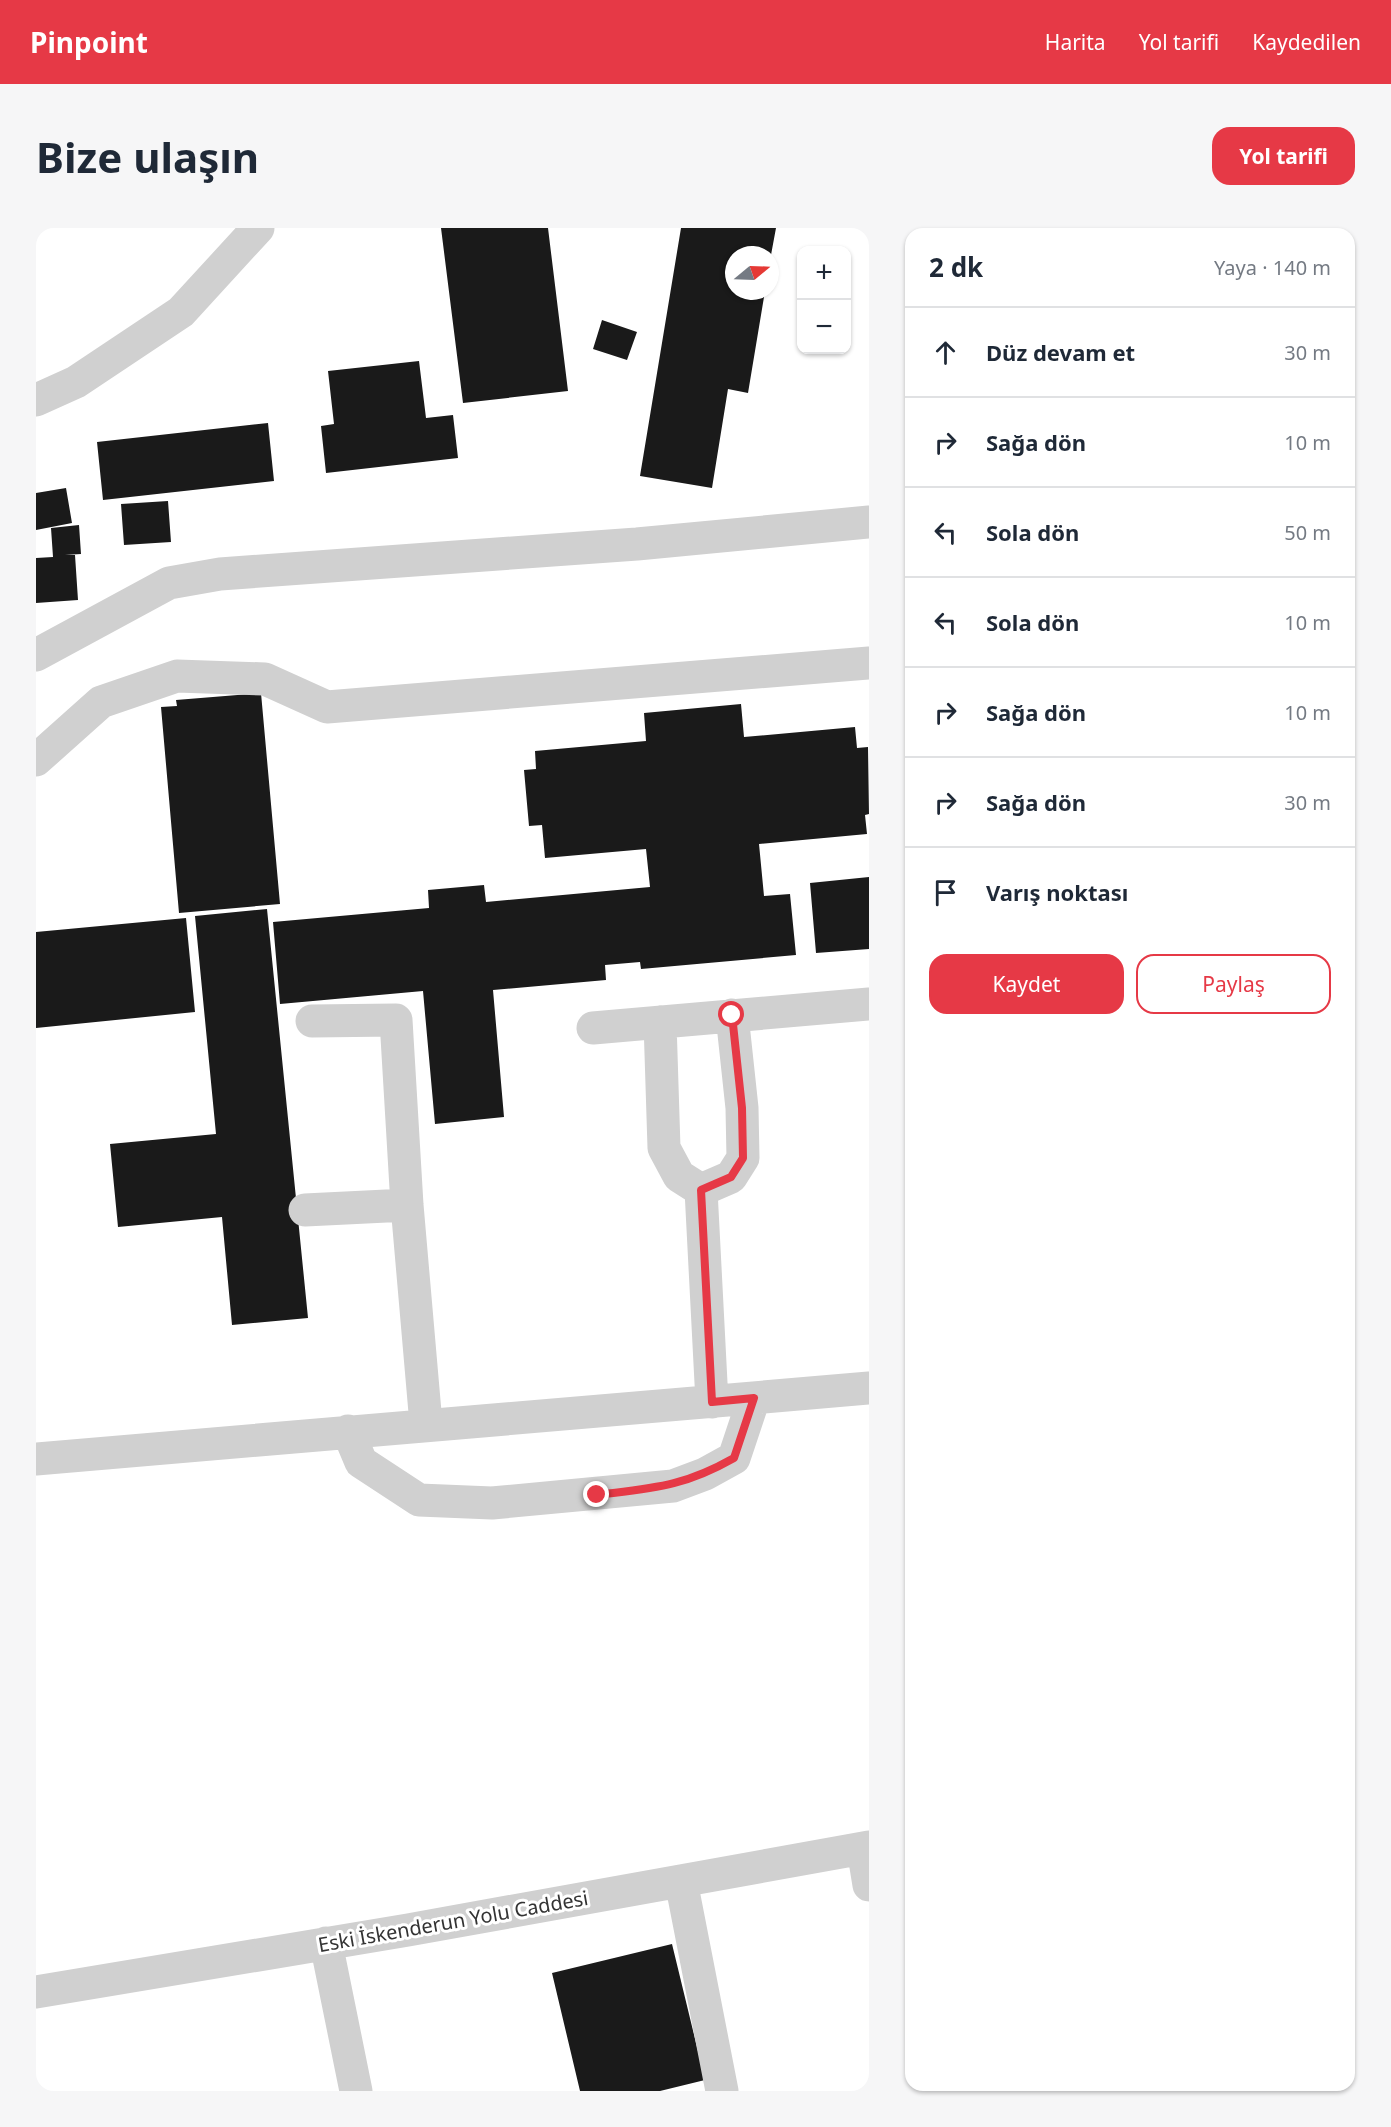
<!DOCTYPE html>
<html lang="tr">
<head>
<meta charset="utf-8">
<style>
  :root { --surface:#fff; --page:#f6f6f7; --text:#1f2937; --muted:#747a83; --line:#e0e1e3; --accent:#e63946 }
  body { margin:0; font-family:"Noto Sans",sans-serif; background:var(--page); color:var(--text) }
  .controls { position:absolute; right:18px; top:18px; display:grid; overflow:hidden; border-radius:12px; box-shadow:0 2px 4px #0004 }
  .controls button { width:54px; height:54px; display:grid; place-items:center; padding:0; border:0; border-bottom:2px solid var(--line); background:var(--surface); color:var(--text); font:30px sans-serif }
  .compass { position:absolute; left:689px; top:18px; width:54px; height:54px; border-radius:50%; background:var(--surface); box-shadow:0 2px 4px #0004; rotate:71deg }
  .stop { position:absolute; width:18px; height:18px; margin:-14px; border:4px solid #e63946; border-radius:50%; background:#fff }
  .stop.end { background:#e63946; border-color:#fff; box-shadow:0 2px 6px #0008 }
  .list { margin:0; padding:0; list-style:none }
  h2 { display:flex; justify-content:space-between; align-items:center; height:78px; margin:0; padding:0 24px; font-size:26px }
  h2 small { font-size:20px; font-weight:400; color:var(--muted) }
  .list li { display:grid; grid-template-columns:39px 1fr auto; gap:18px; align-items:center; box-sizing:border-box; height:90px; padding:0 24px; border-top:2px solid var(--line) }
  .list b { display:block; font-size:22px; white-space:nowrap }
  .list em { font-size:20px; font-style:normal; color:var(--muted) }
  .actions { display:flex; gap:12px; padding:18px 24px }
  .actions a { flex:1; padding:14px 0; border:2px solid var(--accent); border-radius:18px; text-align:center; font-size:21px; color:var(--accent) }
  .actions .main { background:var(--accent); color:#fff }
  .icon { flex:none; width:33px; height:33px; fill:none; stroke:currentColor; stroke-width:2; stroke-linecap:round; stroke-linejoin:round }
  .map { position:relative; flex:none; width:833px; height:1863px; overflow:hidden; border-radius:18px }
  header { display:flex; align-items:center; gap:36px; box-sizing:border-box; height:84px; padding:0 30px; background:var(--accent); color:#fff }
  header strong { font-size:28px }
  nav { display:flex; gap:33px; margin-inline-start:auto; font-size:21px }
  .intro { display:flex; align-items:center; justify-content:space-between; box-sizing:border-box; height:144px; padding:0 36px }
  h1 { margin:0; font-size:42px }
  .button { padding:15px 27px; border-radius:18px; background:var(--accent); color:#fff; font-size:21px; font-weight:700 }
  main { display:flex; gap:36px; padding:0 36px }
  aside { flex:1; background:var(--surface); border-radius:18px; box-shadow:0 2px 4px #0004 }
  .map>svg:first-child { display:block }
</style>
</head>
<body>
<header>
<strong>Pinpoint</strong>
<nav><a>Harita</a><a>Yol tarifi</a><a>Kaydedilen</a></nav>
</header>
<div class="intro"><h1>Bize ulaşın</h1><a class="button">Yol tarifi</a></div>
<main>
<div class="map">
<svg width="833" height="1863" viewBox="0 0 833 1863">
  <rect width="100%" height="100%" fill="#fff"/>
  <!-- building -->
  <path fill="#1a1a1a" d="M405 0H512L532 163 427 175Z
    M645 0H740L735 27H698V63H729L712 165 692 161 676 260 604 248Z
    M566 92 601 104 591 132 557 121Z
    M383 133 390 190 417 187 422 230 290 245 285 198 298 196 292 143Z
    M232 195 238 253 67 272 61 214Z
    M30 260 36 295 0 302V265Z
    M132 273 135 314 88 317 85 276Z
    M43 297 45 326 29 327H39L42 372 0 375V330L17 329 15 300Z
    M225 465 244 676 143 685 125 479 141 478 140 472Z
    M705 476 708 509 819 499 821 520 832 519 833 586 829 587 831 606 723 616 728 668 754 666 760 727 605 741 604 734 569 737 570 752 457 762 468 889 399 896 387 763 244 776 237 694 393 680 392 662 448 657 450 674 614 659 610 621 509 630 506 597 493 598 488 542 500 541 499 523 610 513 608 485Z
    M833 649V721L780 725 774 655Z
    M231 681 272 1090 196 1097 186 989 82 999 74 916 180 906 159 688Z
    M150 690 159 784 0 800V704Z
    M636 1716 669 1852 624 1863H544L516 1745Z"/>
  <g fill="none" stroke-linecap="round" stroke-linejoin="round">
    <!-- minor -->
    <path stroke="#d0d0d0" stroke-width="33" d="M0 172 40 154 145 84 222 0
      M0 427 133 355 184 346 601 316 833 294
      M0 532 65 474 141 448 229 451 291 479 833 435
      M276 793 360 792 371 977 390 1196
      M624 794 628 920 643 948 665 962 695 949 707 930 706 880 696 787
      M557 800 833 776
      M665 962 676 1174
      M269 982 371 977
      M312 1203 325 1234 383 1272 456 1275 637 1258 669 1246 698 1230 718 1170
      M0 1231 833 1160
      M827 1620 833 1657
      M645 1653 686 1863
      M290 1715 320 1863
      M0 1764 372 1702 833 1619"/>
  </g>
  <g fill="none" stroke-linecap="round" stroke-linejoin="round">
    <!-- route -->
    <path stroke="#e63946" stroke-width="8" d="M561 1267C617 1260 647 1259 698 1230L718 1170 676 1174 665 962 695 949 707 930 706 880 696 787"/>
  </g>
  <g text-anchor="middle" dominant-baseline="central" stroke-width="6" stroke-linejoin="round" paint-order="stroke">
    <!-- street labels -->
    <g font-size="20" fill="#333" stroke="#fff">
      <text transform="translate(417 1693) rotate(-10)">Eski İskenderun Yolu Caddesi</text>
    </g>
  </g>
</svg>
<div class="controls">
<button>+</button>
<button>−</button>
</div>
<svg class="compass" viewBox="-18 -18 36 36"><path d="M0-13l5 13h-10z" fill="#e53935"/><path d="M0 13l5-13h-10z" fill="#747a83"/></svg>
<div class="stop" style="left:696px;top:787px"></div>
<div class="stop end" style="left:561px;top:1267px"></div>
</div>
<aside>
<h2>2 dk<small>Yaya · 140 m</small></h2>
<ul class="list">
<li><svg class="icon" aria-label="ahead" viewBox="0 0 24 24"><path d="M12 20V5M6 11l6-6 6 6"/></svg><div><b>Düz devam et</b></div><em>30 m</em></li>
<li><svg class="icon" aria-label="right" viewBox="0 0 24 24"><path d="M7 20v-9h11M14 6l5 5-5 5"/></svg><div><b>Sağa dön</b></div><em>10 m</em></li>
<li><svg class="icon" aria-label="left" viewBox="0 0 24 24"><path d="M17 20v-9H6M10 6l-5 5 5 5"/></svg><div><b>Sola dön</b></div><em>50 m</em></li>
<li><svg class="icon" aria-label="left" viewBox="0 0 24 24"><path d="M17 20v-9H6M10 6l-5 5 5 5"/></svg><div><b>Sola dön</b></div><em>10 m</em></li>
<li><svg class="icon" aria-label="right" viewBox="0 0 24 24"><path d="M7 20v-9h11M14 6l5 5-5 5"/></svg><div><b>Sağa dön</b></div><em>10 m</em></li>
<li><svg class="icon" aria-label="right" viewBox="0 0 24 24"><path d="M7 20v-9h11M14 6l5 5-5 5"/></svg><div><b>Sağa dön</b></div><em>30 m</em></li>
<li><svg class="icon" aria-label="arrive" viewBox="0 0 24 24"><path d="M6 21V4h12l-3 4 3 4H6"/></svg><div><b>Varış noktası</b></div></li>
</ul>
<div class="actions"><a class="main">Kaydet</a><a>Paylaş</a></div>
</aside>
</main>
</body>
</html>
